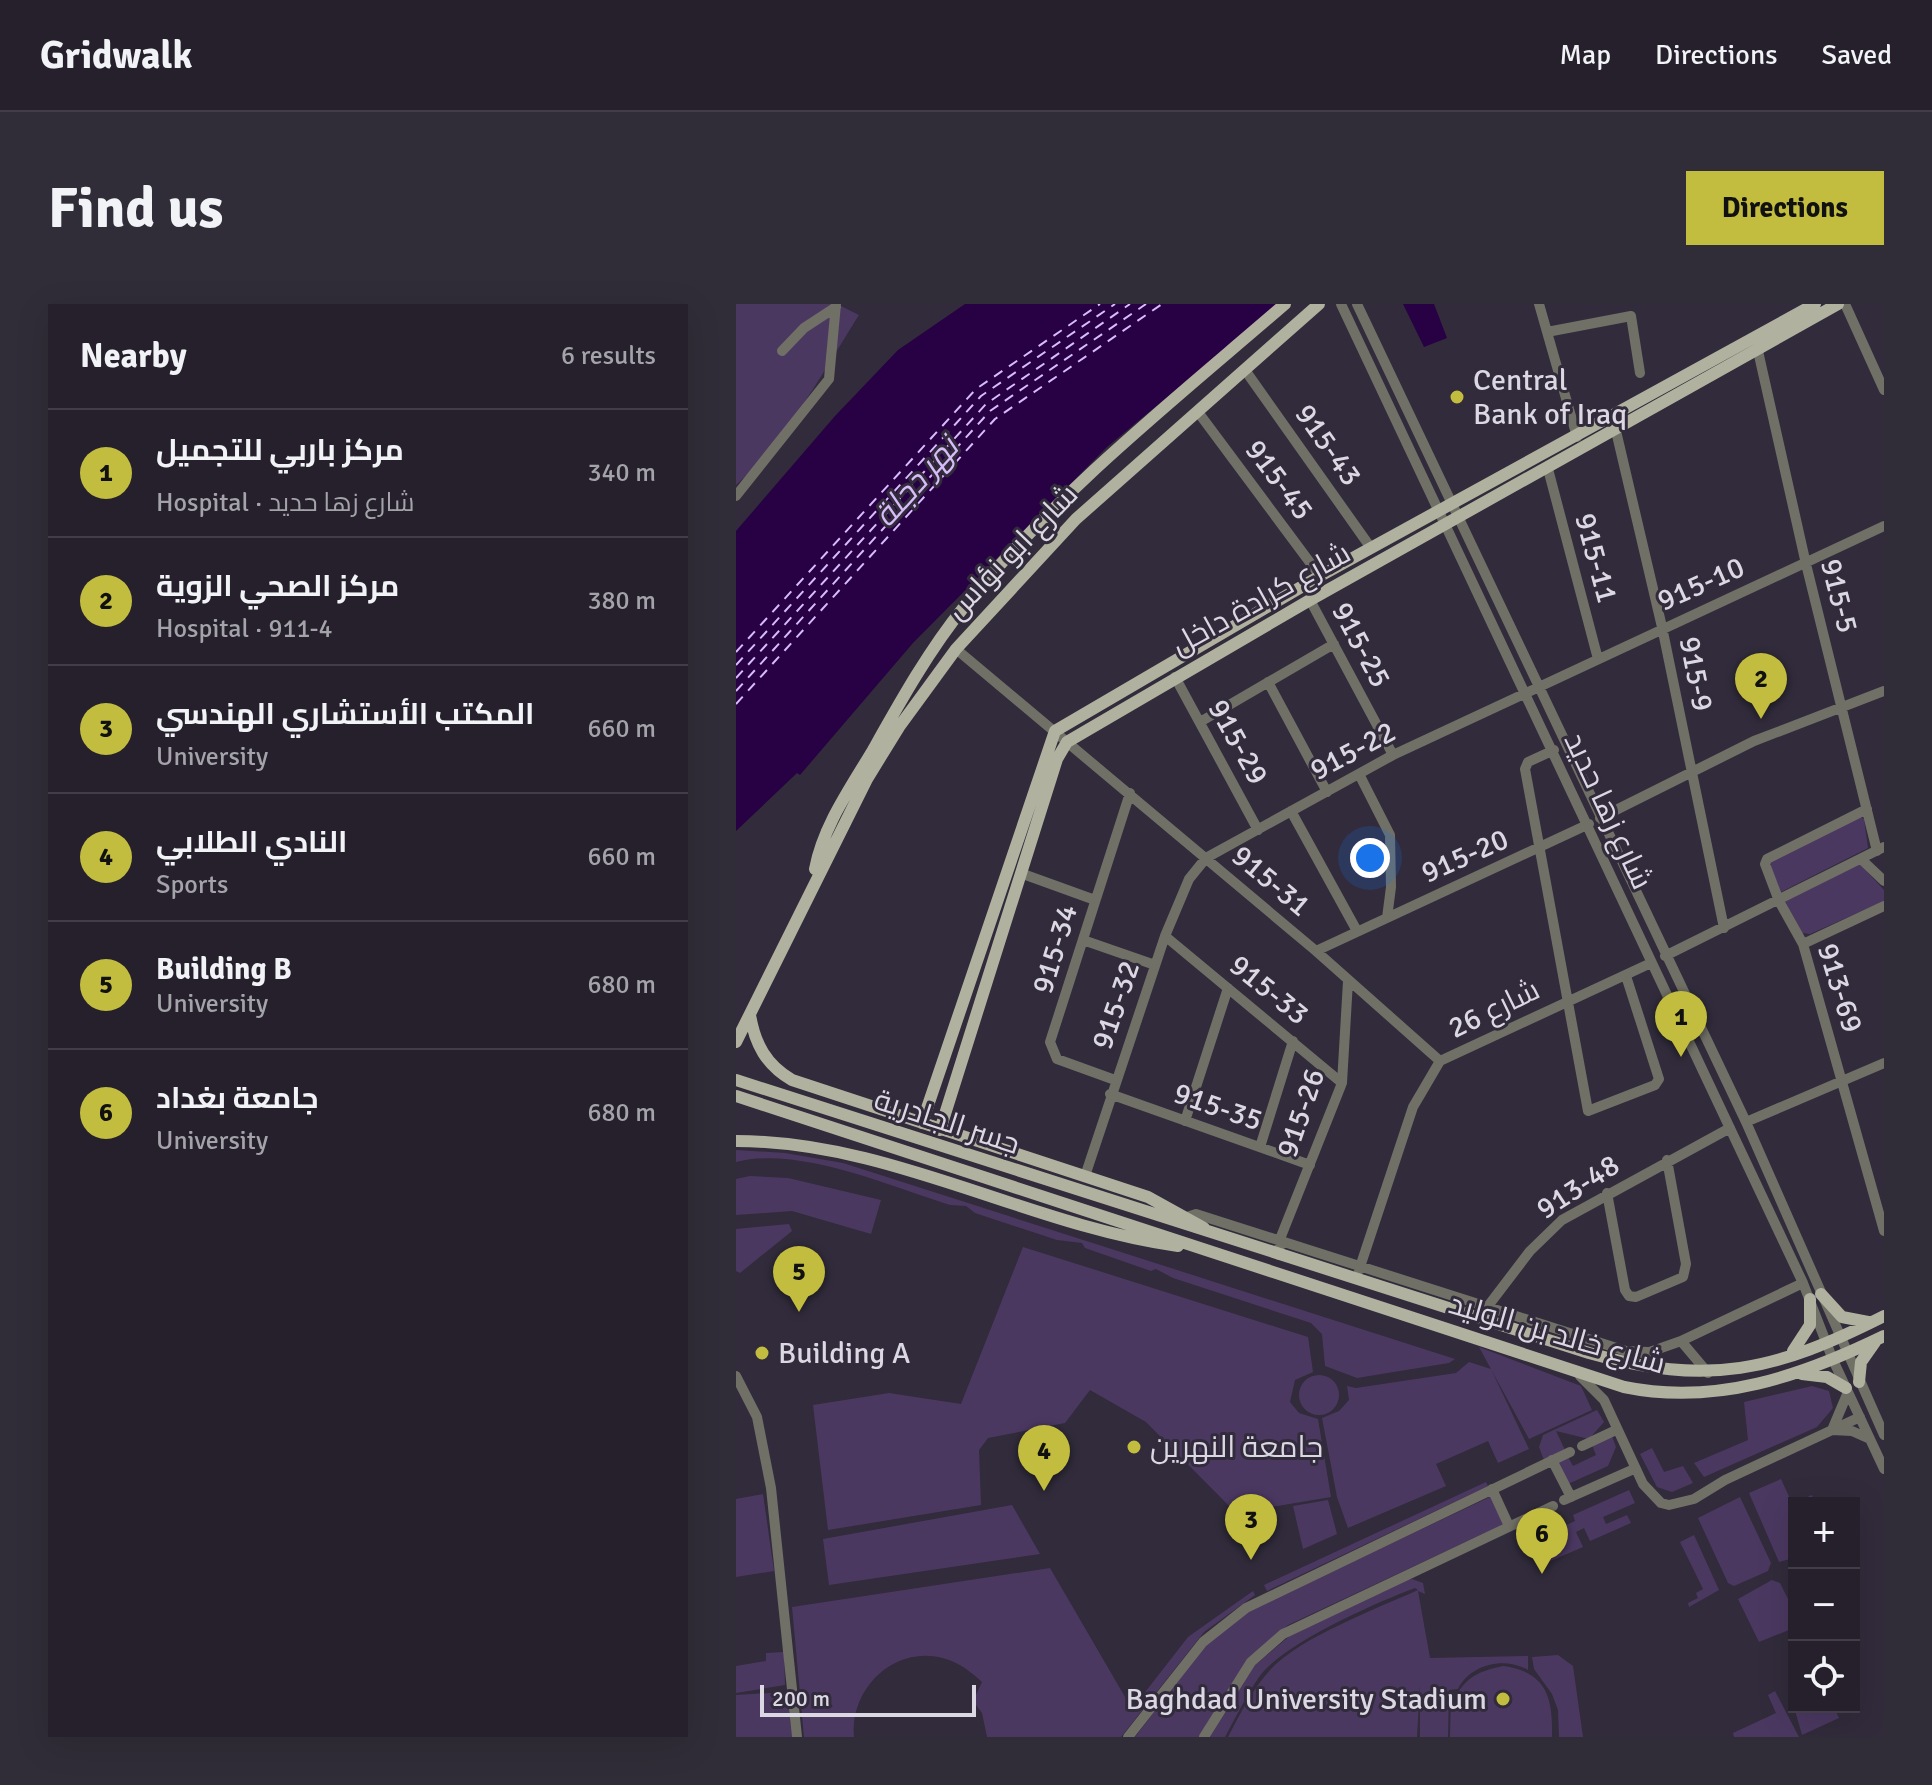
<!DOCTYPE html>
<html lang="en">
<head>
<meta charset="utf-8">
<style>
  :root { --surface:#25202c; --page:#312d38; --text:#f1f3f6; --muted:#a3a3a9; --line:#423e48; --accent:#c3bd3f }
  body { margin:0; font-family:Signika,Cairo,sans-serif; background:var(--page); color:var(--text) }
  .controls { position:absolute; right:24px; bottom:24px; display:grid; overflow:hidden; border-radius:0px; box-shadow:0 8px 32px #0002 }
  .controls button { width:72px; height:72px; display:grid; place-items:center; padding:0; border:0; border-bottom:2px solid var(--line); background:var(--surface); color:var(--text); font:40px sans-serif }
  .scale { position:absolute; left:24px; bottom:20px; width:216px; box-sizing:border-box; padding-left:8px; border:4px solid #dcd8e3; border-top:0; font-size:22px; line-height:28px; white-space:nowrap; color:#dcd8e3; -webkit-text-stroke:6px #312b3b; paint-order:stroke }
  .you { position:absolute; left:634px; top:554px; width:28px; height:28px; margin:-20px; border:6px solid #fff; border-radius:50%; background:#1a73e8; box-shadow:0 0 0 12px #1a73e833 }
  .badge { display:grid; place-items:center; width:52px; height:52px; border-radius:50%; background:var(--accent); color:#111; font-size:26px; font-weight:700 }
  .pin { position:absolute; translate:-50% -66px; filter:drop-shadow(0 2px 4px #0008) }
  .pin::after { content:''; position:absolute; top:42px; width:28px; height:24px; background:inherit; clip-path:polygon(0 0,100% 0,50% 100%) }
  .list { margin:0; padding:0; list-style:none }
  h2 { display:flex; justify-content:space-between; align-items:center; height:104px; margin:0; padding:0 32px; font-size:34px }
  h2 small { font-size:26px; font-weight:400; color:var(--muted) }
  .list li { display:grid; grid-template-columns:52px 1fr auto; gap:24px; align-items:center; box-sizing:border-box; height:128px; padding:0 32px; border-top:2px solid var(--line) }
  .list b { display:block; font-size:30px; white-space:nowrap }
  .list p { margin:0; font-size:26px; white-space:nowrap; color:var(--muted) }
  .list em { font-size:26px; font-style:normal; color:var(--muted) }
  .icon { flex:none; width:44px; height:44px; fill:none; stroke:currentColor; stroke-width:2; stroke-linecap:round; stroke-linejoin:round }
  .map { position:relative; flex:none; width:1148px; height:1433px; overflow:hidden; border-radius:0px }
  header { display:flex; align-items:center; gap:48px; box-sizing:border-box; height:112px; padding:0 40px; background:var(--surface); border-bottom:2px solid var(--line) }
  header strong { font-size:38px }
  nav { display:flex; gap:44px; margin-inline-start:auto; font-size:28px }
  .intro { display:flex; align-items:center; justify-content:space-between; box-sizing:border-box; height:192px; padding:0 48px }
  h1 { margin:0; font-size:56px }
  .button { padding:20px 36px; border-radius:0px; background:var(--accent); color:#111; font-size:28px; font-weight:700 }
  main { display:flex; gap:48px; padding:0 48px }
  aside { flex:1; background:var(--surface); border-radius:0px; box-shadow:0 8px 32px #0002 }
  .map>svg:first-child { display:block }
</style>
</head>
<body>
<header>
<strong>Gridwalk</strong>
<nav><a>Map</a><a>Directions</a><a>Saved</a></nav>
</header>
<div class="intro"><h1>Find us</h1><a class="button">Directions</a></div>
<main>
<aside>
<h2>Nearby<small>6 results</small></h2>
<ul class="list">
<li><span class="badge">1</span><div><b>مركز باربي للتجميل</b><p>Hospital · شارع زها حديد</p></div><em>340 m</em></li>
<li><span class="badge">2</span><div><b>مركز الصحي الزوية</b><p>Hospital · 911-4</p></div><em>380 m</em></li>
<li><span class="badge">3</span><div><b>المكتب الأستشاري الهندسي</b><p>University</p></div><em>660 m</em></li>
<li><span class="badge">4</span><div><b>النادي الطلابي</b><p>Sports</p></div><em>660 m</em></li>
<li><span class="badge">5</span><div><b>Building B</b><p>University</p></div><em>680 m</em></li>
<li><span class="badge">6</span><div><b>جامعة بغداد</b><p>University</p></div><em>680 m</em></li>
</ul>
</aside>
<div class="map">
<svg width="1148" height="1433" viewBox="0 0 1148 1433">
  <rect width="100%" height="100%" fill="#312b3b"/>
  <!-- green -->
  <path fill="#4b3861" d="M0 0H101L123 11C87 68 51 135 0 181Z
    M1124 513 1128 515 1132 544 1043 589 1032 560 1035 556Z
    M1124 560 1148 586V597L1074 630 1066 629 1049 597Z
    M0 846 49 849 107 859 719 1055 713 1059 621 1074 589 1062 586 1030 575 1019 437 974 420 965 415 967 349 944 346 939 321 936 239 909 230 902 214 901C153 882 63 842 0 858Z
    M14 872 52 874 145 896 135 930 56 907 0 911V875Z
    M53 920 56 927 4 969 0 967V925Z
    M287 943 572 1033 577 1068 559 1076 554 1098 563 1109 582 1115 595 1193 500 1209 410 1118 354 1086 329 1119 252 1134 243 1146 245 1201 92 1226 77 1101 153 1089 225 1100Z
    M743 1043 845 1082 856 1106 793 1135Z
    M733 1058 755 1065 793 1145 762 1159 752 1137 700 1160 710 1182 612 1224 601 1193 586 1114 603 1107 613 1096 611 1082 620 1084 720 1069Z
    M563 1091a20 20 0 1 1 40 0a20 20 0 1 1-40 0Z
    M1076 1082 1093 1087 1097 1104 1081 1123 968 1173 958 1159 1012 1136 1008 1098Z
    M861 1106 868 1118 853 1135 820 1127 829 1146 808 1156 803 1143 807 1131Z
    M876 1132 880 1143 872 1162 832 1180 822 1158 832 1153 837 1162 860 1151 856 1141Z
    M916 1144 928 1168 947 1162 957 1179 936 1188 921 1183 904 1150Z
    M1045 1175 1056 1199 1076 1191 1079 1199H1058V1254L1043 1258 1013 1189Z
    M750 1178 752 1182 531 1287 528 1281Z
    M893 1186 899 1199 867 1213 870 1220 891 1211 895 1219 854 1237 848 1224 840 1228 847 1243 803 1262 800 1256 812 1250 797 1216 818 1207 826 1223 839 1217 837 1211Z
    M27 1190 38 1267 0 1273V1292V1195Z
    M756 1192 768 1220 552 1321C509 1354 490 1387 463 1433H399L470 1341 512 1307Z
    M1004 1193 1035 1259 1032 1267 998 1282 992 1279 962 1214Z
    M592 1196 601 1230 567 1245 557 1202Z
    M276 1201 304 1250 93 1281 87 1235Z
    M958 1231 983 1286 953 1303 952 1299 962 1294 960 1289 967 1285 944 1238Z
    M314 1264 396 1405 452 1333 517 1287 519 1291 468 1328 385 1433H251L246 1409 237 1397 246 1378C235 1368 224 1359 210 1355 160 1339 113 1384 118 1433H68L56 1303Z
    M676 1275 687 1279 689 1290 682 1287 694 1354 792 1352V1366C769 1352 734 1360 722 1385L713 1386 712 1433H684V1381L681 1433H492C504 1410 517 1384 535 1365 565 1333 640 1305 682 1286L679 1284C639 1299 546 1340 523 1373 510 1392 500 1413 489 1433H474L519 1361 556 1330 665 1277Z
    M1036 1276 1044 1279 1058 1307V1324L1023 1338 1002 1295Z
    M48 1348 49 1381 0 1389V1362L30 1357V1349Z
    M822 1351 837 1362 847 1433H823L822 1406 816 1390 798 1365 796 1353Z
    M767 1362C811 1368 817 1394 816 1433H714L715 1390H721C733 1371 745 1367 767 1362Z
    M1039 1387 1063 1433H998L997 1429 1040 1409 1032 1391Z
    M51 1388 56 1433H0V1391Z
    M1058 1403H1098L1103 1414 1066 1431Z"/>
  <!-- water -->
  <path fill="#280145" d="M229 0H543L371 143 177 339 64 471 61 469 0 527V227L99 112 162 46Z
    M667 0H698L711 34 688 43Z"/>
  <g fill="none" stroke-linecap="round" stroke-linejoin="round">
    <!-- ferry -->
    <path stroke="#d6bcf8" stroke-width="2" stroke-dasharray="10 8" stroke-linecap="butt" d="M0 348 240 85 364 0
      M0 361 245 92 379 0
      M0 374 250 100 394 0
      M0 387 254 107 410 0
      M0 400 259 115 426 0"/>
    <!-- minor -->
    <path stroke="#707067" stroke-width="10" d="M605 0 1067 979 1097 1056 1148 1165
      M621 0 1010 818 1148 1131
      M803 0 841 133
      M1109 0 1148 86
      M811 28 895 12 904 69
      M46 47 68 24 100 3
      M1022 47 1070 260 1141 547
      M509 66 635 244
      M462 108 584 272
      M880 127 926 323 988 624
      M812 165 862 355
      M0 192 93 75 100 0
      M574 296 657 451
      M220 345 580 647 704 757
      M439 373 522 526
      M532 378 591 488
      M464 418 598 340
      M818 446 792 458 789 465 852 807 919 781 923 775 890 672
      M623 470 654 531 655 583 651 614
      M1131 505 1031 555 1029 560 1043 597 1067 640 1148 927
      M555 507 621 627
      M864 514 1018 437 1148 387
      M1125 555 1148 577
      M287 570 359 596
      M429 632 606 779
      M347 636 419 661
      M1067 640 1148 602
      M580 647 853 520
      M929 652 1148 543
      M379 776 321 755 314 738 394 489
      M374 790 574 861
      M449 817 492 684
      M1010 818 1148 759
      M524 843 557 737
      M349 872 429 632 453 575 470 554 657 451 1148 222
      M871 889 889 986 893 992 900 993 947 973 950 960 931 856
      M451 913 460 910 890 1047 912 1048
      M543 951 544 935 606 779 612 677
      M623 966 677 803 704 757 915 659
      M749 1006 794 947 826 916 994 824
      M945 1037 972 1069
      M908 1050 945 1037 1067 979
      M0 1072 21 1113 35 1184 61 1433
      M844 1072 868 1096 907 1180 925 1199 933 1201 958 1195 989 1176 1124 1113
      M1112 1088 1096 1126 1116 1127 1134 1135
      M846 1142 880 1126
      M816 1156 835 1193
      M756 1185 773 1222
      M828 1196 898 1165
      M392 1433 467 1338 510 1304 834 1148
      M468 1433 515 1358 547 1330 817 1202"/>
    <!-- major -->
    <path stroke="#b1b19f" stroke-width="12" d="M79 565C87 522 115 483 137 446 164 398 193 346 228 303 321 188 438 96 549 0
      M14 711C19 740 30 761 56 776L412 893 468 924
      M0 738 131 475 163 423 220 345 340 215 583 0
      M0 776 853 1049C972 1083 1039 1067 1148 1012
      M0 792 888 1083C980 1102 1066 1072 1148 1032
      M186 819 319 427 584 272 1079 0
      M204 826 321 455 331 438 574 296 1102 0
      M0 837C155 837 291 921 442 942
      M1085 990 1106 1013 1132 1018
      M1057 1047 1074 1021V995
      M1066 1070 1091 1073 1110 1084
      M1123 1078 1125 1058 1139 1038"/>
  </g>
  <!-- markers -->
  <g fill="#c3bd3f" stroke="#312b3b" stroke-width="3">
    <circle cx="721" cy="93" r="8"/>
    <circle cx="26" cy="1049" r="8"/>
    <circle cx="398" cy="1143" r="8"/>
    <circle cx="767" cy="1395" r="8"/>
  </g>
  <g text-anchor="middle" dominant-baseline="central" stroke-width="6" stroke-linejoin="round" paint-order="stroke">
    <!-- poi labels -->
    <g font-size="30" fill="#dcd8e3" stroke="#312b3b" text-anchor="start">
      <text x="737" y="76">Central<tspan x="737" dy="34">Bank of Iraq</tspan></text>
      <text x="42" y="1049">Building A</text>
      <text x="414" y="1143">جامعة النهرين</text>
      <text x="751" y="1395" text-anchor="end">Baghdad University Stadium</text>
    </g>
    <!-- street labels -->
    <g font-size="30" fill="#dcd8e3" stroke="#312b3b">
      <text transform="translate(592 141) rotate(55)">915-43</text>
      <text transform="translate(543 176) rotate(53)">915-45</text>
      <text transform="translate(276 248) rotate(-46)">شارع ابو نؤاس</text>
      <text transform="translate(860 254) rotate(75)">915-11</text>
      <text transform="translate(965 280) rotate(-24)">915-10</text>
      <text transform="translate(1103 292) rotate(76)">915-5</text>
      <text transform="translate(525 295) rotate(-29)">شارع كرادة داخل</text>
      <text transform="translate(625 341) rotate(62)">915-25</text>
      <text transform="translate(960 370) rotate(79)">915-9</text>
      <text transform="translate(502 438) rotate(61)">915-29</text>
      <text transform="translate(617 447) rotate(-28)">915-22</text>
      <text transform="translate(872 507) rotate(65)">شارع زها حديد</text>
      <text transform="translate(729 552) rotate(-24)">915-20</text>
      <text transform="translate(535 577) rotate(40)">915-31</text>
      <text transform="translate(319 645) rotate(-73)">915-34</text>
      <text transform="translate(1104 684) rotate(73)">913-69</text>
      <text transform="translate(533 686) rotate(39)">915-33</text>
      <text transform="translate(380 701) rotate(-71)">915-32</text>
      <text transform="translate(758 705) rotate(-26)">شارع 26</text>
      <text transform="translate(482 803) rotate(19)">915-35</text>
      <text transform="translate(565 809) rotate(-71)">915-26</text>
      <text transform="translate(211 818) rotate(18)">جسر الجادرية</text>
      <text transform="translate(842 883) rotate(-33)">913-48</text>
      <text transform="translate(821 1030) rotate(16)">شارع خالد بن الوليد</text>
    </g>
    <!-- water labels -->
    <g font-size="32" font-style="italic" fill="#d6bcf8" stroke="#312b3b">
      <text transform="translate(180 178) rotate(-48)">نهر دجلة</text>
    </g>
  </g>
</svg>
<div class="controls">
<button>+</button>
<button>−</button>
<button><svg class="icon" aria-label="locate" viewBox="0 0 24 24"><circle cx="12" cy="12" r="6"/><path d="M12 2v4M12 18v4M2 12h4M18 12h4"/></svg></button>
</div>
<div class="scale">200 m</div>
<div class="you"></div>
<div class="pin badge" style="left:945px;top:753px">1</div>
<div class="pin badge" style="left:1025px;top:415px">2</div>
<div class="pin badge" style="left:515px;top:1256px">3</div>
<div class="pin badge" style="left:308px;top:1187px">4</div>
<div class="pin badge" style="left:63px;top:1008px">5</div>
<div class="pin badge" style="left:806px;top:1270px">6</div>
</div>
</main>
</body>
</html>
